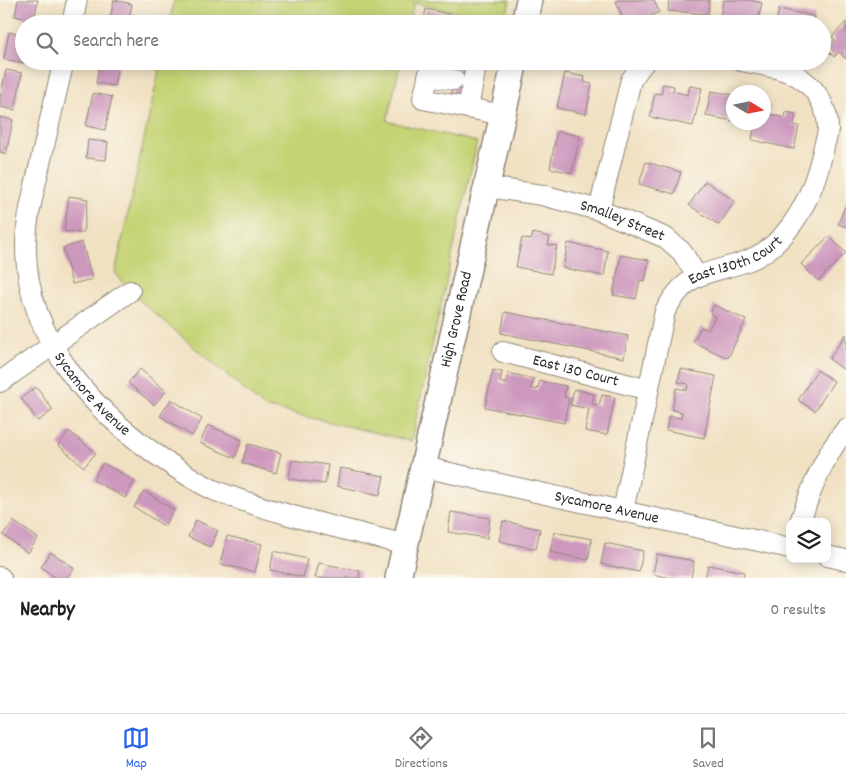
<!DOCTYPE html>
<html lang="en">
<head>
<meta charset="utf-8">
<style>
  :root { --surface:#fff; --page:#f6f6f6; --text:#202124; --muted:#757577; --line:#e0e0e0; --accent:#2563eb }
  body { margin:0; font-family:Dekko,sans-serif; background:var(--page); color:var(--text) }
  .controls { position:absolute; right:15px; bottom:15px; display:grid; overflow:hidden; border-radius:10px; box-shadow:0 2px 12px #0003 }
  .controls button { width:45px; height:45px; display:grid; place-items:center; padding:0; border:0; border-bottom:1px solid var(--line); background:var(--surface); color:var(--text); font:25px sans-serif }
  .compass { position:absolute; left:726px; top:85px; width:45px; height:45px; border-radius:50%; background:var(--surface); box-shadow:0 2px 12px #0003; rotate:100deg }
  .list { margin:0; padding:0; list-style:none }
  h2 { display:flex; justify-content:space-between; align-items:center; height:65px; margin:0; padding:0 20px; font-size:21px }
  h2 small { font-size:16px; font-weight:400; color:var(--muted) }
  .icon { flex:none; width:28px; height:28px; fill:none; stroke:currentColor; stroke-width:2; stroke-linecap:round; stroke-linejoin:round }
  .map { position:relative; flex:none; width:846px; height:578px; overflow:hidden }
  .search { position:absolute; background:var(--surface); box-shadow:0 2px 12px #0003; left:15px; right:15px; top:15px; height:55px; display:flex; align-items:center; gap:12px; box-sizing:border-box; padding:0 18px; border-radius:28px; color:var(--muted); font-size:19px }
  .sheet { height:135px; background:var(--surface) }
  nav { display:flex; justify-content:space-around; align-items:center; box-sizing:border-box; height:70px; border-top:1px solid var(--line); background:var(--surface); font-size:14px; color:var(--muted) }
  nav a { display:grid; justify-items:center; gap:2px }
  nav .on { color:var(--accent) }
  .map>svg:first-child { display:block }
</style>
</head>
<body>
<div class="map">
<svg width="846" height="578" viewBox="0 0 846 578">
  <rect width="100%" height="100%" fill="#fbf7ec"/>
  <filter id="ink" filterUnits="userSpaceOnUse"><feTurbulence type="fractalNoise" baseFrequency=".02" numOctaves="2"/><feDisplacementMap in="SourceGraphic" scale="10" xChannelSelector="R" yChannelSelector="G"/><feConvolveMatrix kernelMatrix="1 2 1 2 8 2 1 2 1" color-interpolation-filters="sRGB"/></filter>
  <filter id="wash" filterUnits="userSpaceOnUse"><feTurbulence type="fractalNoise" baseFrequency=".0096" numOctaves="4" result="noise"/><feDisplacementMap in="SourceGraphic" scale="20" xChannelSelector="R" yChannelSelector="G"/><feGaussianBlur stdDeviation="1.12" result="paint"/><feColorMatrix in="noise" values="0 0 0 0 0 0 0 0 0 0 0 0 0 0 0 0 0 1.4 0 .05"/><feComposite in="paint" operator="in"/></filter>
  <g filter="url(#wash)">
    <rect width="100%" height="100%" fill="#f1e1c3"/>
    <!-- green -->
    <path fill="#c5d374" stroke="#787f50" d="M174 0H510L505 22 414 3 409 24H169Z
      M161 61H401L387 121 477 142 411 441 264 407 139 300 115 273Z"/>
    <g id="blocks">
      <!-- building -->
      <path fill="#cd98be" d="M18 0H38L34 20 15 16Z
        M114 0 132 4 128 24H109Z
        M619 0H654L659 12 634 24H625L616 1Z
        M669 0H709L708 14 668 11Z
        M723 0H749L762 3 757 24H746L720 18Z
        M426 9 457 16 455 24H423Z
        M779 9 815 16 813 24H776Z
        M846 22V59L839 52 834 57 826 49 835 40 832 37Z
        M9 32 24 35V63L4 59Z
        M100 61H119L114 86 96 83Z
        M457 64 471 67 465 97 451 94Z
        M6 70 22 73 15 110 0 107V98Z
        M565 73 585 77 584 82 592 84 586 114 557 108Z
        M663 84 674 86 673 91 688 95 690 86 702 88 693 126 650 117 655 93 661 94Z
        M711 91 734 95V121L706 116Z
        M93 93 112 97 105 130 86 126Z
        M764 105 770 106 769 114 785 118 786 112 796 114 794 125 799 126 794 149 752 140 755 122H764Z
        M0 117 13 120 6 154 0 152Z
        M557 131 580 136 572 173 550 168Z
        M88 140 108 142 106 160 86 158Z
        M646 162 681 172 674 194 639 184Z
        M705 181 735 201 719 225 689 205Z
        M69 196 88 199 83 233 64 231Z
        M846 204V227L838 224Z
        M533 233 550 237 548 245 557 246 551 274 516 267 522 238 531 240Z
        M829 236 846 253 818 281 801 264Z
        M82 242 92 279 72 284 63 248Z
        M568 243 608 251 604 276 563 268Z
        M621 255 649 260 645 281 640 280 636 299 613 295Z
        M714 305 746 320 728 358 693 342 701 327 708 330 715 317 710 314Z
        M505 312 628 336 624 358 501 333Z
        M846 334V371L829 359Z
        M140 369 166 391 154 405 128 383Z
        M681 369 716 376 704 438 666 430 669 416 681 418 682 412 672 410 676 388 687 390 688 384 678 382Z
        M493 370 502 372 500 382 506 384 508 373 534 379 531 388 537 390 540 381 566 386 564 397 569 398 564 423 485 407Z
        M817 370 834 381 815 411 798 400Z
        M36 387 53 410 38 421 21 398Z
        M574 389 594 394 592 404 599 405 602 395 615 397 607 435 585 431 589 409 570 405Z
        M171 399 202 419 192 436 160 416Z
        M208 425 242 440 235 458 200 443Z
        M69 431 96 453 84 467 58 445Z
        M248 444 281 453 276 473 242 463Z
        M292 460 328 465 325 484 289 479Z
        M103 463 135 481 125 498 93 480Z
        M340 468 384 476 380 495 337 486Z
        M144 491 174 510 164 526 134 507Z
        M451 512 490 518 487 538 448 532Z
        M196 520 218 531 210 547 188 537Z
        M13 521 38 538 28 553 3 535Z
        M503 521 540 529 536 549 499 541Z
        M554 532 592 539 588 560 550 552Z
        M227 536 262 544 255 572 220 564Z
        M605 543 643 551 639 572 601 564Z
        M274 551 307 559 303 577 270 570Z
        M51 552 74 568 67 578H56L41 567Z
        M657 554 694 561 691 578H671L653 574Z
        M319 563 360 571 359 578H315Z
        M708 565 744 572 743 578H705Z"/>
    </g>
  </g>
  <g filter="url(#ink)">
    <use href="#blocks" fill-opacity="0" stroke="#8e8677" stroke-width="1"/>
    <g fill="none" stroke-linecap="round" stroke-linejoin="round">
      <!-- minor casing -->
      <g stroke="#8e8677" stroke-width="22">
        <g id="minor">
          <path d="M72 24 77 0"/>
          <path id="s1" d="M64 61C55 97 47 133 39 168 33 196 25 222 26 250 27 342 98 417 170 464 185 474 200 484 216 491 275 514 344 529 406 545"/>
          <path d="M432 61 423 99 503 115"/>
          <path d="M428 76 454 80"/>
          <path d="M468 108 477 61"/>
          <path id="s2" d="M487 187 542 195 599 210 666 238 682 252 697 276"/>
          <path d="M599 210 631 80 645 61"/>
          <path id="s3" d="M503 352 649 390"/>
          <path d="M0 382 130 291"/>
          <path id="s4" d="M423 467 790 548"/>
          <path id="s5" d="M623 511 665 311C673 297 684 282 699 276 720 267 743 266 763 253 797 230 814 190 823 151 824 144 828 136 828 129 828 110 818 91 803 80 789 68 760 65 742 61"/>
          <path d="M800 522C811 489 824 456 846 429"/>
          <path d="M827 556 846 560"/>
          <path d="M0 577 1 578"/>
        </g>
      </g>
      <!-- major casing -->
      <g stroke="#8e8677" stroke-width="28">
        <g id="major">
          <path d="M524 24 529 0"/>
          <path id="s6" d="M398 578 515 61"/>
        </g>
      </g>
      <!-- minor -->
      <use href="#minor" stroke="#fff" stroke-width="20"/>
      <!-- major -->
      <use href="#major" stroke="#fff" stroke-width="25"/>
    </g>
  </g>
  <g text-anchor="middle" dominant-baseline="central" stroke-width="5" stroke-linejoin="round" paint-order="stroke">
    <!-- street labels -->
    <g font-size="16" fill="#2b2b2b" stroke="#fbf7ec">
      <text stroke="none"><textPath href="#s2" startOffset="140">Smalley Street</textPath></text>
      <text stroke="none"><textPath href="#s5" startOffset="294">East 130th Court</textPath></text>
      <text stroke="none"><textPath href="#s6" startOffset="265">High Grove Road</textPath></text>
      <text stroke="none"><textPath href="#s3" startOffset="75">East 130 Court</textPath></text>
      <text stroke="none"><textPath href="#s1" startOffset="356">Sycamore Avenue</textPath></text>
      <text stroke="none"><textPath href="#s4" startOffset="188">Sycamore Avenue</textPath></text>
    </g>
  </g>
</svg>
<div class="controls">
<button><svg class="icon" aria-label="layers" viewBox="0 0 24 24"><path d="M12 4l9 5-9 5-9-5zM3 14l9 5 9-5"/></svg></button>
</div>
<svg class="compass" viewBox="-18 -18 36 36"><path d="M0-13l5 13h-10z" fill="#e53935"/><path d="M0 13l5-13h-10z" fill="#757577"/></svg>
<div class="search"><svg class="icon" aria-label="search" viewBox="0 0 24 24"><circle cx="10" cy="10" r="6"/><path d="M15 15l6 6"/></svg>Search here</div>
</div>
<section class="sheet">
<h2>Nearby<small>0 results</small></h2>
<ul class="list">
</ul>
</section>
<nav>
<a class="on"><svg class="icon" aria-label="map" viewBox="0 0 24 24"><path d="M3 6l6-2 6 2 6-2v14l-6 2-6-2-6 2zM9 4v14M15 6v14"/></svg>Map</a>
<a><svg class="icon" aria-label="directions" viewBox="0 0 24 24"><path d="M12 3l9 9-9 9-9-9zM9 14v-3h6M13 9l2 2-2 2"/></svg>Directions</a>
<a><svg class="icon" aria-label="saved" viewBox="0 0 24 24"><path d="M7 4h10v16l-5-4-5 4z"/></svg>Saved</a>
</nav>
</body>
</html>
